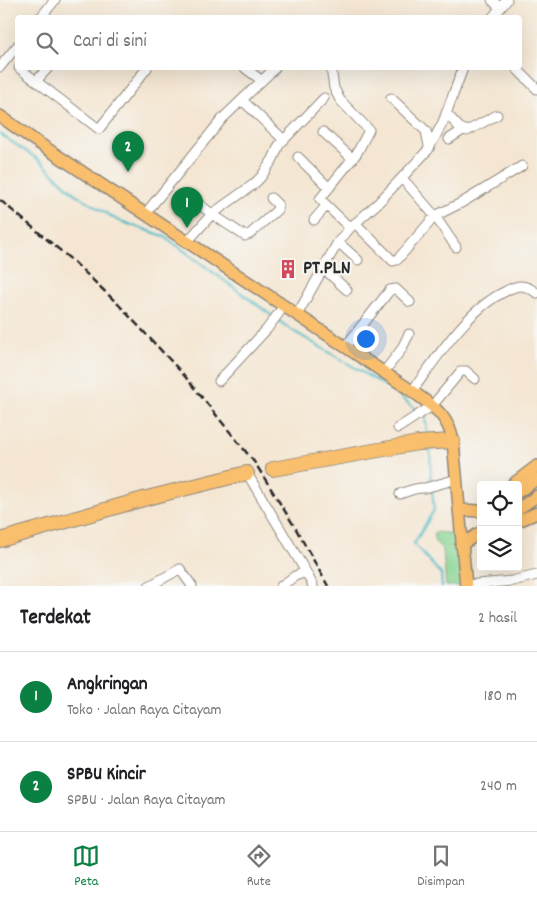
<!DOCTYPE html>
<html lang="id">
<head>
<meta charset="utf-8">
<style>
  :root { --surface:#fff; --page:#f2f2f2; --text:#202124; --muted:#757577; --line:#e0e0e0; --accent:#0b8043 }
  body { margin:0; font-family:Dekko,sans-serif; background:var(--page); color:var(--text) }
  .controls { position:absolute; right:15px; bottom:15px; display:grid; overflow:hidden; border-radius:5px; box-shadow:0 5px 20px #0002 }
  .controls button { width:45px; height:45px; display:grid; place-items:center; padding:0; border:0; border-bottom:1px solid var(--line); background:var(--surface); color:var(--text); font:25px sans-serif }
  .you { position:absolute; left:365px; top:338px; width:18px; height:18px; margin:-12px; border:4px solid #fff; border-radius:50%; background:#1a73e8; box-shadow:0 0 0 8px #1a73e833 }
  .badge { display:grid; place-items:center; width:32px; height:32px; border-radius:50%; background:var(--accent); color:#fff; font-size:16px; font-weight:700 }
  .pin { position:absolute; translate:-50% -41px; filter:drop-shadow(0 1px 2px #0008) }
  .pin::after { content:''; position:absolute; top:26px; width:18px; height:15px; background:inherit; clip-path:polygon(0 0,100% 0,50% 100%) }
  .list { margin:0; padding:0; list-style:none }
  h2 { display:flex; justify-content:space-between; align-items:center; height:65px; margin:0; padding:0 20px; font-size:21px }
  h2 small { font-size:16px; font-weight:400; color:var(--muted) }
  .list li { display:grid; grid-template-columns:32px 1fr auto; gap:15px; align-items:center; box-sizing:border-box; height:90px; padding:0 20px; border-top:1px solid var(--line) }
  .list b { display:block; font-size:19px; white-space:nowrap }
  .list p { margin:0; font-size:16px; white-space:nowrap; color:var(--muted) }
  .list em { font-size:16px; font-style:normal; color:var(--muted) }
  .icon { flex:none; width:28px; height:28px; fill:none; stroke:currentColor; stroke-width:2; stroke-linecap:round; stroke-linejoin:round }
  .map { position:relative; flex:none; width:537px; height:586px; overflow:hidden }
  .search { position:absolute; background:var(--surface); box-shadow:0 5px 20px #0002; left:15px; right:15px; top:15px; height:55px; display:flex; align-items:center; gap:12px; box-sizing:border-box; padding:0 18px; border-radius:5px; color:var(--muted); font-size:19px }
  .sheet { height:245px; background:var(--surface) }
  nav { display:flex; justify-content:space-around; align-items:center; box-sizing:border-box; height:70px; border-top:1px solid var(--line); background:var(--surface); font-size:14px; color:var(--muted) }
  nav a { display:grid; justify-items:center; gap:2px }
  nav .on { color:var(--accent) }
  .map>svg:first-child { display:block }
</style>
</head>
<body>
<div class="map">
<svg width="537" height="586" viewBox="0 0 537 586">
  <rect width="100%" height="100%" fill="#f6f6f2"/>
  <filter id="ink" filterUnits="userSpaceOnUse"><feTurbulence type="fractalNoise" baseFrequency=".02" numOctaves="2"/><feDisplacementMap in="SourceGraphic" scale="10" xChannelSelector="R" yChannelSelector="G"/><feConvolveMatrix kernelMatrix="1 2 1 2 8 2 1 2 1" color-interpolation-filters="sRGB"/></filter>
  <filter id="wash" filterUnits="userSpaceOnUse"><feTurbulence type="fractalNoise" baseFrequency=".0096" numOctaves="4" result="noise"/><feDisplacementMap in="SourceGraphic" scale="20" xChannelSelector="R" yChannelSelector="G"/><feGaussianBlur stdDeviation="1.12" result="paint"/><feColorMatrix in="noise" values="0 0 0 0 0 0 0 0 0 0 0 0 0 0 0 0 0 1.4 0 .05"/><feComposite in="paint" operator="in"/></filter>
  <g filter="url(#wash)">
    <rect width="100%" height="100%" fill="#f4e6d2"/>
    <!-- green -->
    <path fill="#88d492" stroke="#5a805e" d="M435 532 458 534 461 586H446L443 550 434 541Z"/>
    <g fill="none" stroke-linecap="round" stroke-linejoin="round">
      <!-- stream -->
      <path stroke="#4dbac6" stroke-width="2.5" d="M0 134 39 160 75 194 117 220 164 236 290 329 392 390 419 412
        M423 415 425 416 428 438
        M430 446 431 483
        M432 489 434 510 414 544 441 574 442 586"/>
    </g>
  </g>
  <g filter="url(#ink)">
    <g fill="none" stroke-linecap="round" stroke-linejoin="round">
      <!-- minor casing -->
      <g stroke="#90887e" stroke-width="11">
        <path id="minor" d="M492 0 500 8
          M40 18 55 0
          M492 18 507 0
          M0 67 18 45
          M19 68 99 129 147 68
          M245 68 261 80
          M331 68 334 88 340 100 369 130 357 153 320 199 350 228
          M516 68 537 89
          M37 80 48 68
          M391 98 426 131 429 146
          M242 100 284 140
          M446 113 460 128 467 131 497 115
          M323 132 353 159
          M449 139 463 130
          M298 157 329 188
          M402 178 435 216 456 247
          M191 198 212 214 254 184 261 177 273 159 279 145 324 98
          M145 214 223 118 275 68
          M314 220 326 206
          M355 223 393 261 397 260 435 216 463 202 522 166
          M187 242 212 214 245 236 250 234 277 210 278 205 271 198
          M338 242 358 260
          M323 268 347 290
          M297 315 338 242 350 228 378 203 428 150 443 122 463 68
          M345 347 390 290 396 289 410 302
          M384 372 401 350 409 334
          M219 381 267 329 284 306
          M412 391C437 358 467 309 506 291 510 289 515 286 520 286 527 286 531 289 537 293
          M398 428 432 406 461 371H466L475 379
          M247 473 306 572
          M400 494C408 491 416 487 425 488L457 479
          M466 585 512 581 537 575
          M149 586 180 569 192 586
          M281 586 295 576 306 572 313 586"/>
      </g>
      <!-- major casing -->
      <g stroke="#90887e" stroke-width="14">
        <path id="major" d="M0 116 31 138 412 391C432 406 448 414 453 441L466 586
          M512 485 537 466
          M518 492 537 479
          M518 509 537 496
          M459 510 481 511
          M518 521 537 513
          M461 545 481 532"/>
      </g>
      <!-- highway casing -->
      <g stroke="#90887e" stroke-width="16">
        <path id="highway" d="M273 469 418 443 453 441
          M0 540 147 498 247 473"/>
      </g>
      <!-- minor -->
      <use href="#minor" stroke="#fff" stroke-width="9"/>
      <!-- major -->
      <use href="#major" stroke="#f9bf6d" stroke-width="11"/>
      <!-- highway -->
      <use href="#highway" stroke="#f9bf6d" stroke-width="14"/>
      <!-- rail -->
      <path stroke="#2b2b2b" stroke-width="2.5" stroke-dasharray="8 4" stroke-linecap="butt" d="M0 200 74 262 118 304 183 374 255 463 296 529 328 586"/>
    </g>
  </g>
  <!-- icons -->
  <defs>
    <g id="building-bare" transform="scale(1.5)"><path d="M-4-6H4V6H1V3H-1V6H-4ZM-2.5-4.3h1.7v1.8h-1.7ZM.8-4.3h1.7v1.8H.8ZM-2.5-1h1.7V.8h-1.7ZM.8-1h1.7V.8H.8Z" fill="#d1495b" stroke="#f6f6f2" stroke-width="2.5" paint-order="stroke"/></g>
  </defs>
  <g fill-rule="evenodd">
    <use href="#building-bare" x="288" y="269"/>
  </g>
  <g text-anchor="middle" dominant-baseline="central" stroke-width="4.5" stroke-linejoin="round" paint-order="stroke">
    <!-- poi labels -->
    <g font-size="20" font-weight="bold" fill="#2b2b2b" stroke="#f6f6f2" text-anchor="start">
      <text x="303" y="269">PT.PLN</text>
    </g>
  </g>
</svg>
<div class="controls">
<button><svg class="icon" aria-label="locate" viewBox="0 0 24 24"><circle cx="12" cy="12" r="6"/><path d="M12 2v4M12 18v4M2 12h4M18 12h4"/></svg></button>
<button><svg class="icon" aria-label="layers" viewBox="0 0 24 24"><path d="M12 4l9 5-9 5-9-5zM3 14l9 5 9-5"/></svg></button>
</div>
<div class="you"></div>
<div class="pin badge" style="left:187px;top:228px">1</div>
<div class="pin badge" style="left:128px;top:172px">2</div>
<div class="search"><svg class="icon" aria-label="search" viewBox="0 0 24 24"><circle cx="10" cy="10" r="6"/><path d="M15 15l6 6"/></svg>Cari di sini</div>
</div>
<section class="sheet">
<h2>Terdekat<small>2 hasil</small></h2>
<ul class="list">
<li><span class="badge">1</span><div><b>Angkringan</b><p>Toko · Jalan Raya Citayam</p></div><em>180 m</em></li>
<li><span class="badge">2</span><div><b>SPBU Kincir</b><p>SPBU · Jalan Raya Citayam</p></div><em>240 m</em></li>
</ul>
</section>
<nav>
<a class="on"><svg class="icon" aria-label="map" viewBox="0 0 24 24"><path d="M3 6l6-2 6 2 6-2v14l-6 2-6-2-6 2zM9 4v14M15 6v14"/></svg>Peta</a>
<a><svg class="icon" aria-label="directions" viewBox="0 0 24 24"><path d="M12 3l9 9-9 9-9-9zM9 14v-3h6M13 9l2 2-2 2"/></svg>Rute</a>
<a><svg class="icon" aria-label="saved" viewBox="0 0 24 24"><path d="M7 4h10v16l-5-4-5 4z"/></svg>Disimpan</a>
</nav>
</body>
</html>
